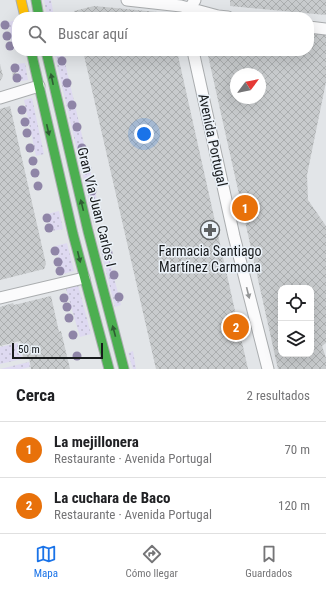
<!DOCTYPE html>
<html lang="es">
<head>
<meta charset="utf-8">
<style>
  :root { --surface:#fff; --page:#f6f6f6; --text:#202124; --muted:#757577; --line:#e0e0e0; --accent:#1a73e8 }
  body { margin:0; font-family:"Roboto Condensed",sans-serif; background:var(--page); color:var(--text) }
  .controls { position:absolute; right:12px; bottom:12px; display:grid; overflow:hidden; border-radius:8px; box-shadow:0 4px 16px #0002 }
  .controls button { width:36px; height:36px; display:grid; place-items:center; padding:0; border:0; border-bottom:1px solid var(--line); background:var(--surface); color:var(--text); font:20px sans-serif }
  .compass { position:absolute; left:230px; top:68px; width:36px; height:36px; border-radius:50%; background:var(--surface); box-shadow:0 4px 16px #0002; rotate:58deg }
  .scale { position:absolute; left:12px; bottom:10px; width:91px; box-sizing:border-box; padding-left:4px; border:2px solid #171a1c; border-top:0; font-size:11px; line-height:14px; white-space:nowrap; color:#171a1c; -webkit-text-stroke:3px #ebf2f9; paint-order:stroke }
  .you { position:absolute; left:144px; top:134px; width:14px; height:14px; margin:-10px; border:3px solid #fff; border-radius:50%; background:#1a73e8; box-shadow:0 0 0 6px #1a73e833 }
  .badge { display:grid; place-items:center; width:26px; height:26px; border-radius:50%; background:var(--accent); color:#fff; font-size:13px; font-weight:700 }
  .pin { position:absolute; translate:-50% -50%; border:2px solid #fff; box-shadow:0 1px 4px #0006 }
  .list { margin:0; padding:0; list-style:none }
  h2 { display:flex; justify-content:space-between; align-items:center; height:52px; margin:0; padding:0 16px; font-size:17px }
  h2 small { font-size:13px; font-weight:400; color:var(--muted) }
  .list li { display:grid; grid-template-columns:26px 1fr auto; gap:12px; align-items:center; box-sizing:border-box; height:56px; padding:0 16px; border-top:1px solid var(--line) }
  .list b { display:block; font-size:15px; white-space:nowrap }
  .list p { margin:0; font-size:13px; white-space:nowrap; color:var(--muted) }
  .list em { font-size:13px; font-style:normal; color:var(--muted) }
  .icon { flex:none; width:22px; height:22px; fill:none; stroke:currentColor; stroke-width:2; stroke-linecap:round; stroke-linejoin:round }
  .map { position:relative; flex:none; width:326px; height:369px; overflow:hidden }
  .search { position:absolute; background:var(--surface); box-shadow:0 4px 16px #0002; left:12px; right:12px; top:12px; height:44px; display:flex; align-items:center; gap:10px; box-sizing:border-box; padding:0 14px; border-radius:16px; color:var(--muted); font-size:15px }
  .sheet { height:164px; background:var(--surface) }
  nav { display:flex; justify-content:space-around; align-items:center; box-sizing:border-box; height:56px; border-top:1px solid var(--line); background:var(--surface); font-size:11px; color:var(--muted) }
  nav a { display:grid; justify-items:center; gap:2px }
  nav .on { color:var(--accent) }
  .map>svg:first-child { display:block }
</style>
</head>
<body>
<div class="map">
<svg width="326" height="369" viewBox="0 0 326 369">
  <defs>
    <pattern id="garden-dots" width="8" height="8" patternUnits="userSpaceOnUse"><rect width="8" height="8" fill="#ded9f1"/><path d="M2 2h.1M6 6h.1" fill="none" stroke="#bebace" stroke-width="1.8" stroke-linecap="round"/></pattern>
    <pattern id="building-cross-hatch" width="8" height="8" patternUnits="userSpaceOnUse"><rect width="8" height="8" fill="#c8cbcd"/><path d="M0 0l8 8M0 8l8-8" fill="none" stroke="#abaeaf"/></pattern>
  </defs>
  <rect width="100%" height="100%" fill="#e2e5e8"/>
  <!-- garden -->
  <path fill="url(#garden-dots)" d="M44 0H51L54 17H47Z
    M16 20 17 48 13 49 8 22Z
    M63 54 102 221 94 223 55 56Z
    M25 63 28 80 20 81 17 64Z
    M32 98 44 154 36 156 24 100Z
    M59 211 63 229 52 231 47 214Z
    M67 243 74 271 63 274 56 246Z
    M106 246 121 305 115 307 100 247Z
    M78 285 91 334 80 337 66 289Z
    M18 343 22 359 0 364V347Z
    M133 351 136 369H133L128 353Z
    M29 362 30 367 22 369H0Z"/>
  <!-- building -->
  <path fill="url(#building-cross-hatch)" fill-rule="evenodd" d="M230 0H326V15L230 6Z
    M94 6 168 13 169 17H75L74 11Z
    M309 33 326 34V82L307 175 308 200 326 226V343L322 346 326 358V369H278L207 51H309ZM236 74H260V98H236ZM281 288H311V349L313 352 306 357V354H281Z
    M83 51H177L248 369H156Z
    M0 64 3 76 0 81Z
    M12 70H15L17 78H13Z
    M10 106 46 264 44 269 0 280V109Z
    M51 296 59 332 61 331 70 369H31L29 358H23L20 341 0 346V307L13 303 14 305Z"/>
  <g fill="none" stroke-linecap="round" stroke-linejoin="round">
    <!-- street casing -->
    <g stroke="#aaadaf" stroke-width="13">
      <path id="street" d="M127 0 181 6 218 16 228 17
        M189 17 190 8 195 0
        M309 27 326 29
        M193 51 234 236 268 369
        M0 98 39 86
        M0 298 84 278"/>
    </g>
    <!-- fast casing -->
    <g stroke="#aaadaf" stroke-width="11">
      <path id="fast" d="M36 0 39 17
        M31 51 73 234 109 369
        M46 51 88 231 124 369"/>
    </g>
    <!-- slow casing -->
    <g stroke="#aaadaf" stroke-width="11">
      <path id="slow" d="M21 0 25 17"/>
    </g>
    <!-- street -->
    <use href="#street" stroke="#fbfbfc" stroke-width="11"/>
    <!-- fast -->
    <use href="#fast" stroke="#4caf50" stroke-width="9"/>
    <!-- slow -->
    <use href="#slow" stroke="#ffc107" stroke-width="9"/>
  </g>
  <!-- trees -->
  <g fill="#8f85a7">
    <circle cx="5" cy="25" r="4.5"/>
    <circle cx="7" cy="36" r="4.5"/>
    <circle cx="10" cy="46" r="4.5"/>
    <circle cx="62" cy="61" r="4.5"/>
    <circle cx="15" cy="68" r="4.5"/>
    <circle cx="17" cy="78" r="4.5"/>
    <circle cx="67" cy="83" r="4.5"/>
    <circle cx="72" cy="105" r="4.5"/>
    <circle cx="22" cy="110" r="4.5"/>
    <circle cx="25" cy="122" r="4.5"/>
    <circle cx="77" cy="127" r="4.5"/>
    <circle cx="27" cy="133" r="4.5"/>
    <circle cx="30" cy="148" r="4.5"/>
    <circle cx="82" cy="148" r="4.5"/>
    <circle cx="33" cy="161" r="4.5"/>
    <circle cx="87" cy="169" r="4.5"/>
    <circle cx="35" cy="173" r="4.5"/>
    <circle cx="38" cy="186" r="4.5"/>
    <circle cx="92" cy="191" r="4.5"/>
    <circle cx="97" cy="211" r="4.5"/>
    <circle cx="47" cy="218" r="4.5"/>
    <circle cx="49" cy="228" r="4.5"/>
    <circle cx="55" cy="251" r="4.5"/>
    <circle cx="108" cy="253" r="4.5"/>
    <circle cx="58" cy="262" r="4.5"/>
    <circle cx="60" cy="271" r="4.5"/>
    <circle cx="114" cy="275" r="4.5"/>
    <circle cx="119" cy="297" r="4.5"/>
    <circle cx="64" cy="298" r="4.5"/>
    <circle cx="67" cy="307" r="4.5"/>
    <circle cx="69" cy="318" r="4.5"/>
    <circle cx="73" cy="335" r="4.5"/>
    <circle cx="77" cy="356" r="4.5"/>
  </g>
  <!-- one-way arrows -->
  <defs><path id="oneway-solid" d="M-6-.8H1V-3.2L6.5 0L1 3.2V.8H-6Z"/></defs>
  <g fill="#2f5d33">
    <use href="#oneway-solid" transform="translate(52 79) rotate(-102)"/>
    <use href="#oneway-solid" transform="translate(48 130) rotate(77)"/>
    <use href="#oneway-solid" transform="translate(82 205) rotate(-104)"/>
    <use href="#oneway-solid" transform="translate(79 257) rotate(76)"/>
    <use href="#oneway-solid" transform="translate(114 331) rotate(-105)"/>
  </g>
  <use fill="#949697" href="#oneway-solid" transform="translate(248 293) rotate(76)"/>
  <!-- icons -->
  <defs>
    <g id="pharmacy-ring" transform="scale(1)"><circle r="9.5" fill="#ebf2f9" stroke="#5e6163" stroke-width="1.5"/><path d="M-2-6h4v4h4v4h-4v4h-4v-4h-4v-4h4Z" fill="#5e6163"/></g>
  </defs>
  <g fill-rule="evenodd">
    <use href="#pharmacy-ring" x="210" y="230"/>
  </g>
  <g text-anchor="middle" dominant-baseline="central" stroke-width="3" stroke-linejoin="round" paint-order="stroke">
    <!-- street labels -->
    <g font-size="14" fill="#171a1c" stroke="#ebf2f9">
      <text transform="translate(213 140) rotate(78)">Avenida Portugal</text>
      <text transform="translate(97 207) rotate(76)">Gran Vía Juan Carlos I</text>
    </g>
    <!-- poi labels -->
    <g font-size="14" fill="#171a1c" stroke="#ebf2f9">
      <text x="210" y="251">Farmacia Santiago<tspan x="210" dy="16">Martínez Carmona</tspan></text>
    </g>
  </g>
</svg>
<div class="controls">
<button><svg class="icon" aria-label="locate" viewBox="0 0 24 24"><circle cx="12" cy="12" r="6"/><path d="M12 2v4M12 18v4M2 12h4M18 12h4"/></svg></button>
<button><svg class="icon" aria-label="layers" viewBox="0 0 24 24"><path d="M12 4l9 5-9 5-9-5zM3 14l9 5 9-5"/></svg></button>
</div>
<svg class="compass" viewBox="-18 -18 36 36"><path d="M0-13l5 13h-10z" fill="#e53935"/><path d="M0 13l5-13h-10z" fill="#757577"/></svg>
<div class="scale">50 m</div>
<div class="you"></div>
<div class="pin badge" style="left:245px;top:208px;background:#e8710a">1</div>
<div class="pin badge" style="left:236px;top:327px;background:#e8710a">2</div>
<div class="search"><svg class="icon" aria-label="search" viewBox="0 0 24 24"><circle cx="10" cy="10" r="6"/><path d="M15 15l6 6"/></svg>Buscar aquí</div>
</div>
<section class="sheet">
<h2>Cerca<small>2 resultados</small></h2>
<ul class="list">
<li><span class="badge" style="background:#e8710a">1</span><div><b>La mejillonera</b><p>Restaurante · Avenida Portugal</p></div><em>70 m</em></li>
<li><span class="badge" style="background:#e8710a">2</span><div><b>La cuchara de Baco</b><p>Restaurante · Avenida Portugal</p></div><em>120 m</em></li>
</ul>
</section>
<nav>
<a class="on"><svg class="icon" aria-label="map" viewBox="0 0 24 24"><path d="M3 6l6-2 6 2 6-2v14l-6 2-6-2-6 2zM9 4v14M15 6v14"/></svg>Mapa</a>
<a><svg class="icon" aria-label="directions" viewBox="0 0 24 24"><path d="M12 3l9 9-9 9-9-9zM9 14v-3h6M13 9l2 2-2 2"/></svg>Cómo llegar</a>
<a><svg class="icon" aria-label="saved" viewBox="0 0 24 24"><path d="M7 4h10v16l-5-4-5 4z"/></svg>Guardados</a>
</nav>
</body>
</html>
